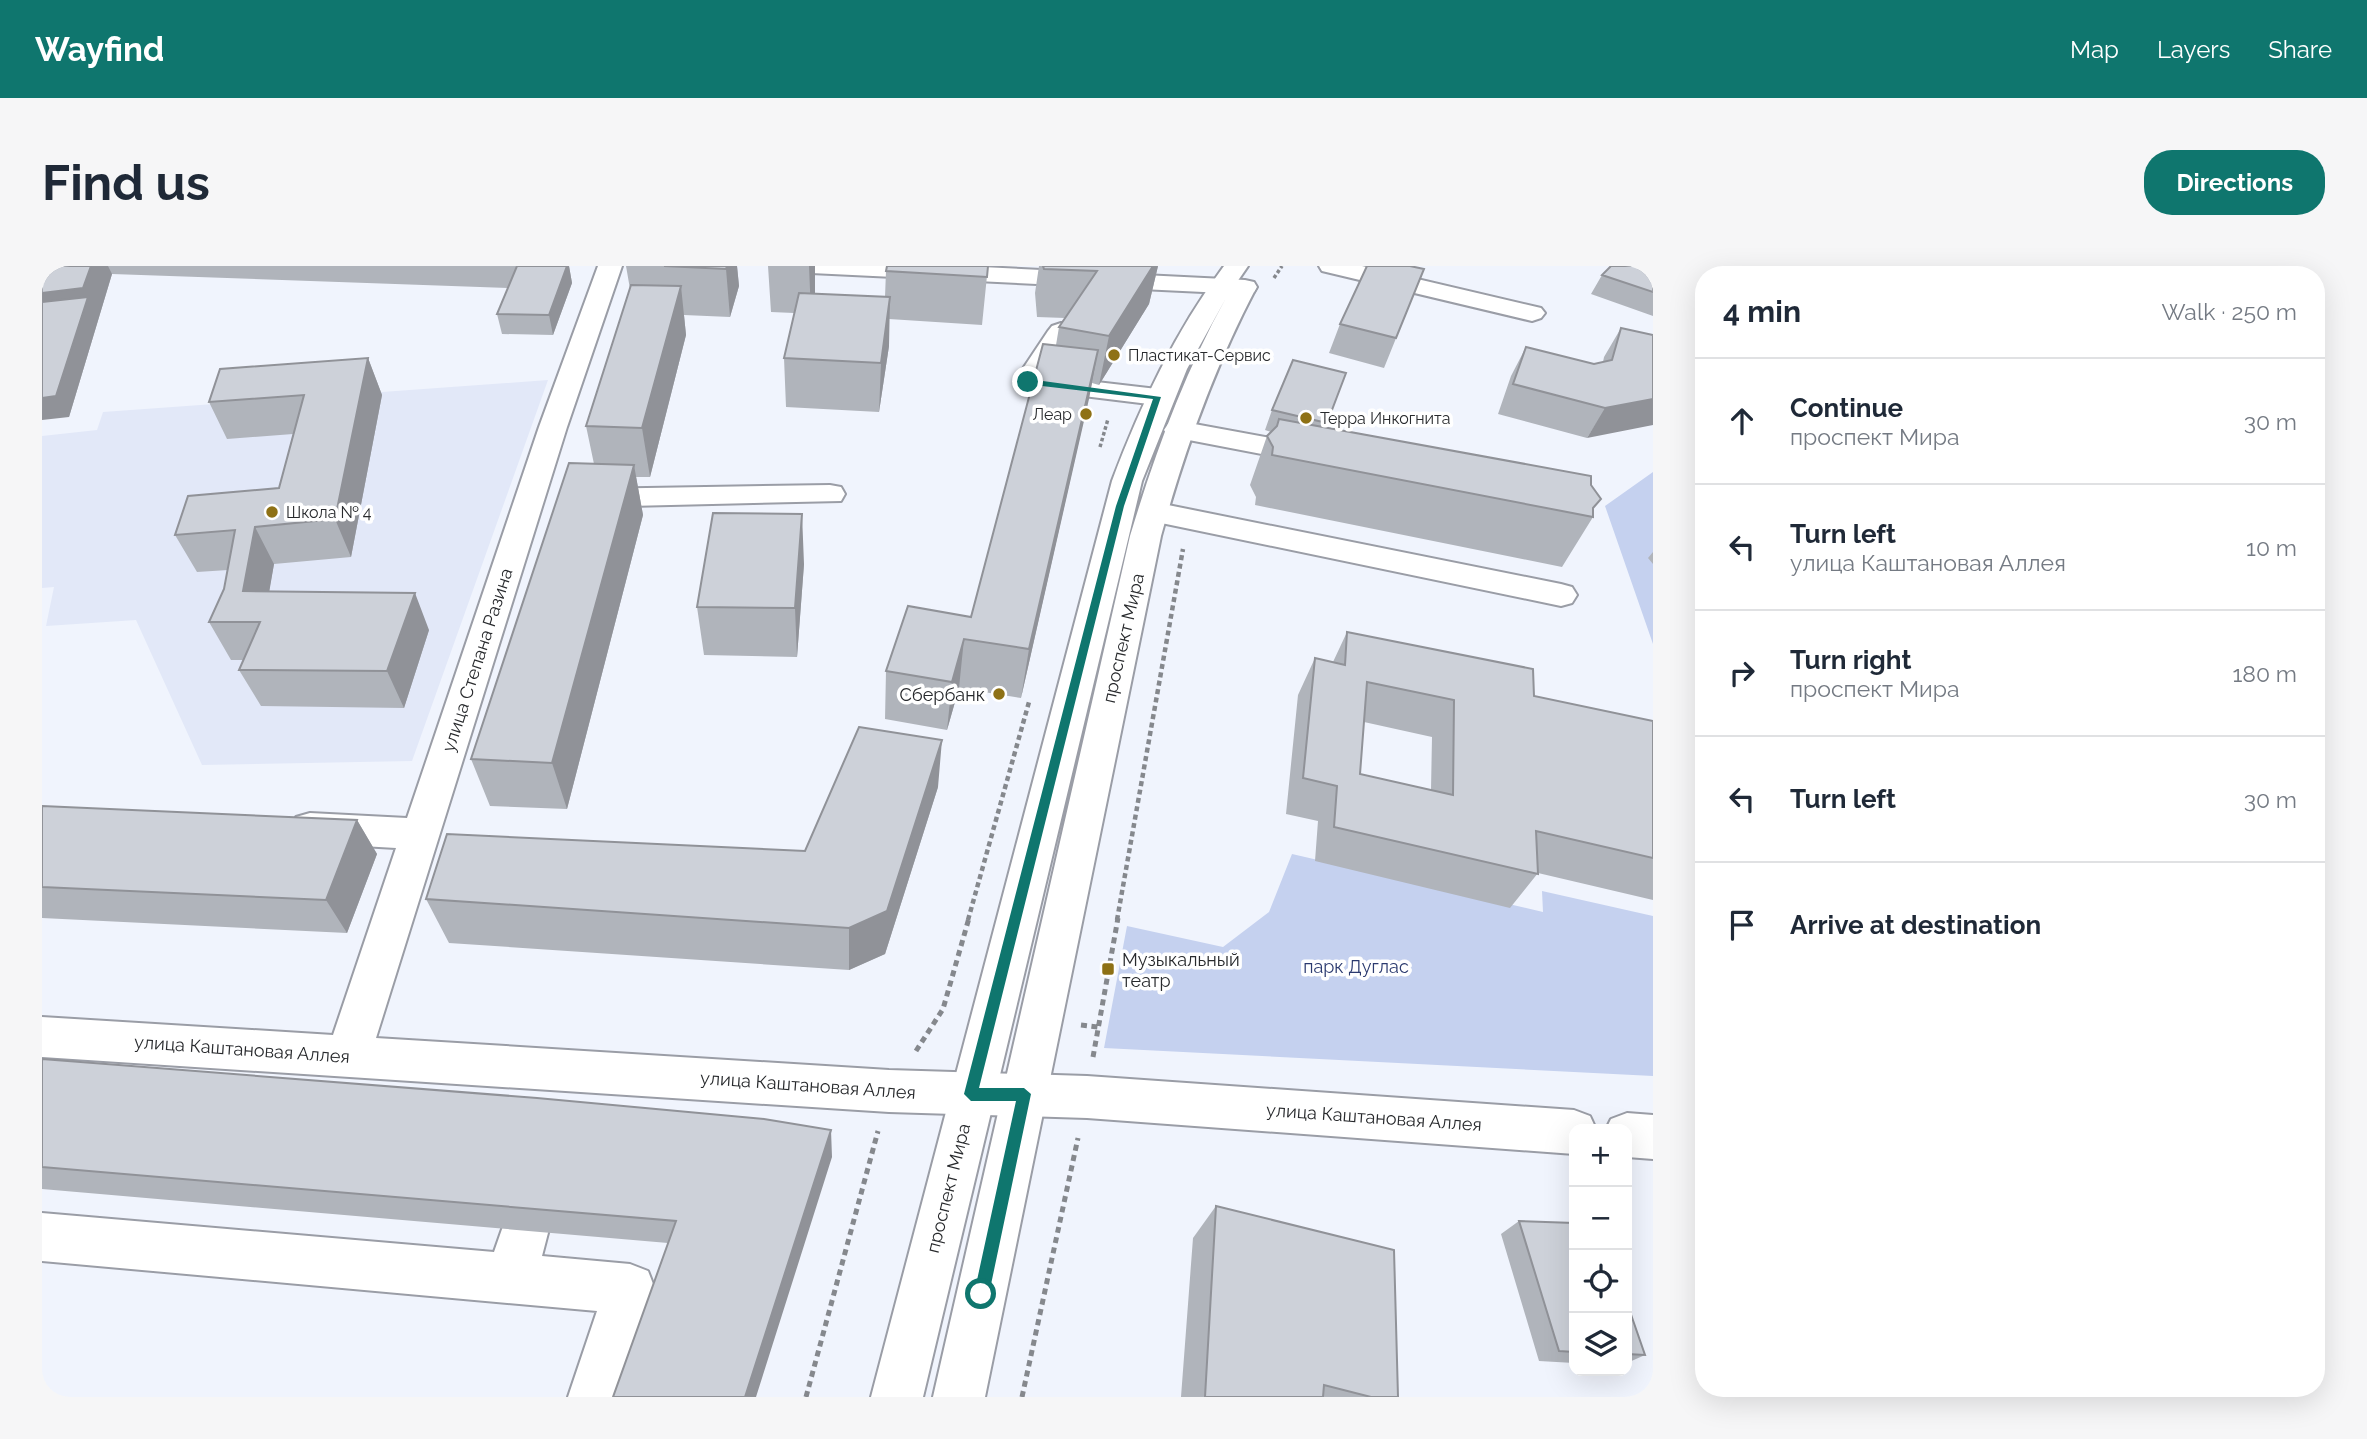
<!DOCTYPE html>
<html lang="en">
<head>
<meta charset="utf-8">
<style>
  :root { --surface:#fff; --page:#f6f6f7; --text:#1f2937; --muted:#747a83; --line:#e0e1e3; --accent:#0f766e }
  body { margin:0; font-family:Raleway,sans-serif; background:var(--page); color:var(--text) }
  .controls { position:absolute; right:21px; bottom:21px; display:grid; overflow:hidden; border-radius:14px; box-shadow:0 7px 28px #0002 }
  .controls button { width:63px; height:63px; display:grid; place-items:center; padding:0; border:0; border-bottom:2px solid var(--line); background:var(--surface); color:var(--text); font:35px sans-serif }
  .stop { position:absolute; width:21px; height:21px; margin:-16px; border:5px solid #0f766e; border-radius:50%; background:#fff }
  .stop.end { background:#0f766e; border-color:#fff; box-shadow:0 2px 7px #0008 }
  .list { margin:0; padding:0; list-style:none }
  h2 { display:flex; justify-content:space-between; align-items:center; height:91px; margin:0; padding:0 28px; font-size:30px }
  h2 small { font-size:23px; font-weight:400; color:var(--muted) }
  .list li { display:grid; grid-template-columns:46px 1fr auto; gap:21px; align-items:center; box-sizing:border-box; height:126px; padding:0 28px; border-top:2px solid var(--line) }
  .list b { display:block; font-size:26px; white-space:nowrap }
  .list p { margin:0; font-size:23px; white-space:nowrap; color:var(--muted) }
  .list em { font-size:23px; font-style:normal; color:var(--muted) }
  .icon { flex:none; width:38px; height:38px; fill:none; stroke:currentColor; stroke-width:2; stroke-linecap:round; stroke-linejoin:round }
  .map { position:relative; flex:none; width:1611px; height:1131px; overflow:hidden; border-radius:28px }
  header { display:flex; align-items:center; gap:42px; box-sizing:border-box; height:98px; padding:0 35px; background:var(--accent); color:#fff }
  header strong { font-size:33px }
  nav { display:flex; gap:38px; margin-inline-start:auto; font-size:24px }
  .intro { display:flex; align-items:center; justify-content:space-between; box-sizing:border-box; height:168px; padding:0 42px }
  h1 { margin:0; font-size:49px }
  .button { padding:18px 32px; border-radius:28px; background:var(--accent); color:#fff; font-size:24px; font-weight:700 }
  main { display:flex; gap:42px; padding:0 42px }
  aside { flex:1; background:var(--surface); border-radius:28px; box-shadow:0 7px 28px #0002 }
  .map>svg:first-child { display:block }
</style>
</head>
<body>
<header>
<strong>Wayfind</strong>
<nav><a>Map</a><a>Layers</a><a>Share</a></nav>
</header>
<div class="intro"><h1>Find us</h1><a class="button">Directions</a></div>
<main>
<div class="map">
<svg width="1611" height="1131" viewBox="0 0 1611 1131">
  <rect width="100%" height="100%" fill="#f0f4fd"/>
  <!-- built -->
  <path fill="#e2e8f8" d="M506 114 370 495 160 499 94 354 4 360 12 321 0 322V170L55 164 61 146Z"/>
  <!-- green -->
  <path fill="#c5d1ef" d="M1611 206V378L1563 240Z
    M1250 588 1501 646 1500 625 1611 650V810L1062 782 1085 660 1181 681 1227 646Z"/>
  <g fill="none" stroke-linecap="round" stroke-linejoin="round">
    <!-- minor casing -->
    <g stroke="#9a9da6" stroke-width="4">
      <path id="minor" d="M556 0H580L525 161 334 772 847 804 1045 810 1532 844 1548 850 1554 863H1532V888L1045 852 847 846 0 791V751L291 769 354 582 268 577 254 573 249 562 254 551 268 547 365 552 497 161Z
        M757 0H920L1203 14 1212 16 1215 21 1212 26 1203 28 769 7 760 5Z
        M1277 0H1320L1499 42 1503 47 1499 52 1490 55 1280 5Z
        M1019 57 1028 60 1032 65 1003 110 1115 123 1125 125 1129 131 1125 137 1115 139 976 122 972 116 1006 65 1010 60Z
        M1136 155 1272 180 1282 183 1286 189 1282 195 1272 198 1126 170 1122 164 1126 158Z
        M788 219 799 221 803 228 799 235 546 241 535 239 531 232 535 225 546 223Z
        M1111 236 1519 318 1530 321 1535 329 1530 337 1519 340 1100 253 1096 246 1100 239Z
        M1585 847 1611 849V893L1585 891V863H1564L1569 853Z
        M483 939 500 946 507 963 500 990 588 998 606 1005 613 1023 578 1131H526L555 1045 0 995V947L452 986 466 946Z"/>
    </g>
    <!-- major casing -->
    <g stroke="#9a9da6" stroke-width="4">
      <path id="major" d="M1182 0H1206L1195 16 1211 17 1214 22C1172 102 1143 183 1119 270L943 1131H891L1088 270C1113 187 1142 108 1184 32L1145 103 1100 215 881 1131H829L1070 215C1099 138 1133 66 1182 0Z"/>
    </g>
    <!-- path-far2 -->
    <path stroke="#85888d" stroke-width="3.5" stroke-dasharray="3.5 2.5" stroke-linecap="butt" d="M1232 12 1240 0
      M1058 181 1066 153"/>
    <!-- path-far1 -->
    <path stroke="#85888d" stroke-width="4.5" stroke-dasharray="5 3.5" stroke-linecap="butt" d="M926 654 987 436
      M1075 654 1141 283"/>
    <!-- path -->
    <path stroke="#85888d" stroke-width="5" stroke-dasharray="6 4.5" stroke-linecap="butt" d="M1039 759 1056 761
      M874 785 901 743 927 652
      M1051 791 1076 652
      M764 1131 836 865
      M980 1131 1036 872"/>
    <!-- minor -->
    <use href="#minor" fill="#fff" fill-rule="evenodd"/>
    <!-- major -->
    <use href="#major" fill="#fff" fill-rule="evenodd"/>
  </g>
  <!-- wall -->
  <path fill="#b0b4bb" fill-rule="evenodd" d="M0 0H527L530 17 511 69 460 68 455 48 466 22 70 8 27 151Z
    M584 0H695L697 20 688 51 642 49 644 69 608 211H594L601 249 525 543 448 540 429 493 552 198 544 160 588 23Z
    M726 0H773V28L843 31 844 5 946 0 940 59 847 53V80L837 146 744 141 742 92 752 47 729 46Z
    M997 0H1116L1107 38 1057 119 1050 117 979 432 917 422 905 464 843 453 844 405 929 351 1014 79 1017 61 1023 52 995 51 993 27Z
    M1611 0V50L1549 28 1560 9Z
    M1382 3 1342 102 1287 87 1298 58Z
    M1579 62 1611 69 1545 172 1456 148 1469 110 1484 81 1552 98 1561 96 1562 91Z
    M326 92 340 129 309 291 232 298 227 325 387 364 362 442 219 440 197 404 202 394H189L167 356 182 323 186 304 155 306 133 269 237 222 251 168 185 173 167 136Z
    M1304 107 1283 161 1551 245V251L1520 301 1213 239 1214 231 1208 219 1225 170 1229 166 1223 164 1230 144Z
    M1611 286V298L1606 292Z
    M762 298 755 391 662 389 655 341Z
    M1305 366 1492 430 1611 455V634L1496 607 1468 642 1273 595 1276 555 1244 548 1256 429 1273 392 1291 396ZM1322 456 1390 471 1389 524 1318 508Z
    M896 521 843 688 807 704 407 677 384 633 763 585Z
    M0 540 315 554 335 588 305 667 0 652Z
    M0 793 790 891 626 977 0 923Z
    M1174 940 1356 1131H1139L1151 972Z
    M1477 955 1532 957V1097L1497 1095 1459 968Z
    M1585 1037 1603 1089 1585 1097Z"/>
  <!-- shaded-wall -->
  <path fill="#909298" d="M49 0H66L70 8 27 151 0 154V27Z
    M525 0H527L530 17 511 69 507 49Z
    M685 0H695L697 20 688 51 684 3Z
    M767 0H773V29L769 48Z
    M1111 0H1116L1107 38 1057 119 1067 70Z
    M639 20 644 69 608 211 600 162Z
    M848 31 847 80 837 146 839 97Z
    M1056 84 1047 133 979 432 987 383Z
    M326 92 340 129 309 291 293 253Z
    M1611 133V159L1545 172 1563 142Z
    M592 199 601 249 525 543 510 497Z
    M760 248 762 298 755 391 753 342Z
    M213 261 232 298 221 362 201 325Z
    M373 327 387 364 362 442 345 405Z
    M922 373 917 422 905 464 910 416Z
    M900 474 896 521 843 688 807 704V662Z
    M315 554 335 588 305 667 284 634Z
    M789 864 790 891 714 1131H703Z"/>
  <!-- building -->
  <path fill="#cdd1d9" stroke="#909298" stroke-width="2" fill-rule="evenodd" d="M0 0H49L41 22 0 27Z
    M475 0H525L507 49 455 48Z
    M622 0H685L684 3Z
    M845 0H946L945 11 844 5Z
    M1001 0H1111L1067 70 1017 61 1055 5 1002 3Z
    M1325 0H1368L1382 3 1354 72 1298 58Z
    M1569 0H1611V26L1560 9Z
    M589 19 639 20 600 162 544 160Z
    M757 27 848 31 839 97 742 92Z
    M46 31 14 130 0 132V36Z
    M1579 62 1611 69V133L1563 142 1471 118 1484 81 1552 98 1570 94Z
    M1001 78 1056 84 987 383 922 373 910 416 844 405 866 340 929 351Z
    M326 92 293 253 213 261 201 325 373 327 345 405 197 404 218 356H167L182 323 193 264 133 269 146 230 237 222 262 129 167 136 178 103Z
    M1251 94 1304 107 1285 157 1230 144Z
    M1237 153 1549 210V219L1559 233 1551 242V251L1230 189 1231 181 1225 170 1235 160Z
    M527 197 592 199 510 497 429 493Z
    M671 247 760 248 753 342 655 341Z
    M1305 366 1491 403 1492 430 1611 455V592L1494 565 1496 608 1292 561 1295 520 1261 512 1273 392 1303 399ZM1325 416 1412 434 1411 529 1318 508Z
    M817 461 900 474 845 645 807 662 384 633 405 568 763 585Z
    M0 540 315 554 284 634 0 621Z
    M0 793 495 832 722 853 789 864 703 1131H571L634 955 0 901Z
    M1174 940 1352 984 1356 1131H1329L1282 1119 1281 1131H1163Z
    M1477 955 1532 957V1086L1517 1085Z
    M1585 1037 1603 1089 1585 1088Z"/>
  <!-- route -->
  <path fill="#0f766e" d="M986 113 1119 131 1082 240 937 822H982L989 828 947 1028 939 1036 932 1028 974 835H929L922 828 1074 240 1111 133 983 118Z"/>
  <!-- markers -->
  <g fill="#8e7115" stroke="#fff" stroke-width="2.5">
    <circle cx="1072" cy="89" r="7"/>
    <circle cx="1044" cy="148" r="7"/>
    <circle cx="1264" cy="152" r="7"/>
    <circle cx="230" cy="246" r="7"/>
    <circle cx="957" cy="428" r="7"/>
    <rect x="1059" y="696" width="14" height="14" rx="3.5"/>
  </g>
  <g text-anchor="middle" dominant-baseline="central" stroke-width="7" stroke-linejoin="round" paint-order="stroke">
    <!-- far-poi labels -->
    <g font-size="16" fill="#282a2d" stroke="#fff" text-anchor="start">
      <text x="1086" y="89">Пластикат-Сервис</text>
      <text x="1030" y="148" text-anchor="end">Леар</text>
      <text x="1278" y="152">Терра Инкогнита</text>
      <text x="244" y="246">Школа № 4</text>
    </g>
    <!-- street labels -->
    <g font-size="18" fill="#282a2d" stroke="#fff">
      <text transform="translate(1081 372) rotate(-77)">проспект Мира</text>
      <text transform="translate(435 394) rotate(-72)">улица Степана Разина</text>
      <text transform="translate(200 783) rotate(4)">улица Каштановая Аллея</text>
      <text transform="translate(766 819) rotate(4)">улица Каштановая Аллея</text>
      <text transform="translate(1332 851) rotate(4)">улица Каштановая Аллея</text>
      <text transform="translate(906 922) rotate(-76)">проспект Мира</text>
    </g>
    <!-- poi labels -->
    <g font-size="18" fill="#282a2d" stroke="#fff" text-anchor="end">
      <text x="943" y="428">Сбербанк</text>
      <text x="1080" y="693" text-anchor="start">Музыкальный<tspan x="1080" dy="21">театр</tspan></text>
    </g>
    <!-- park labels -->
    <g font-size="18" fill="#2b3a6f" stroke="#fff">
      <text x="1314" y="700">парк Дуглас</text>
    </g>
  </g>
</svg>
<div class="controls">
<button>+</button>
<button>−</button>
<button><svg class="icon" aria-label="locate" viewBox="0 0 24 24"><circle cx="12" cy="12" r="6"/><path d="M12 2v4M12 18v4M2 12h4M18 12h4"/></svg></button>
<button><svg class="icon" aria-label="layers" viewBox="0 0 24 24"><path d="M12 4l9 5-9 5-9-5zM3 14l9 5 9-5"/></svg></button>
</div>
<div class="stop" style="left:939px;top:1028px"></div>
<div class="stop end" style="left:986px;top:116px"></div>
</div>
<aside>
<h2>4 min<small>Walk · 250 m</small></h2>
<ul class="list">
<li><svg class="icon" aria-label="ahead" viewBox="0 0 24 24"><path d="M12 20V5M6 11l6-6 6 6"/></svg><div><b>Continue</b><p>проспект Мира</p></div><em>30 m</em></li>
<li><svg class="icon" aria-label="left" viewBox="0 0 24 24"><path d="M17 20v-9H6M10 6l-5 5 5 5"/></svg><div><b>Turn left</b><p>улица Каштановая Аллея</p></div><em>10 m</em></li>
<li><svg class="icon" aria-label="right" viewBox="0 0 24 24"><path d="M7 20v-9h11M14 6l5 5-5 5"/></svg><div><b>Turn right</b><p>проспект Мира</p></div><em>180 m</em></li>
<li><svg class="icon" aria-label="left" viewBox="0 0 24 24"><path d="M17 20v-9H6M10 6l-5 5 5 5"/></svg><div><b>Turn left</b></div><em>30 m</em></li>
<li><svg class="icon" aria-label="arrive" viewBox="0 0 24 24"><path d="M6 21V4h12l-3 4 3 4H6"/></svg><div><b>Arrive at destination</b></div></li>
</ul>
</aside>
</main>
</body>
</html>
